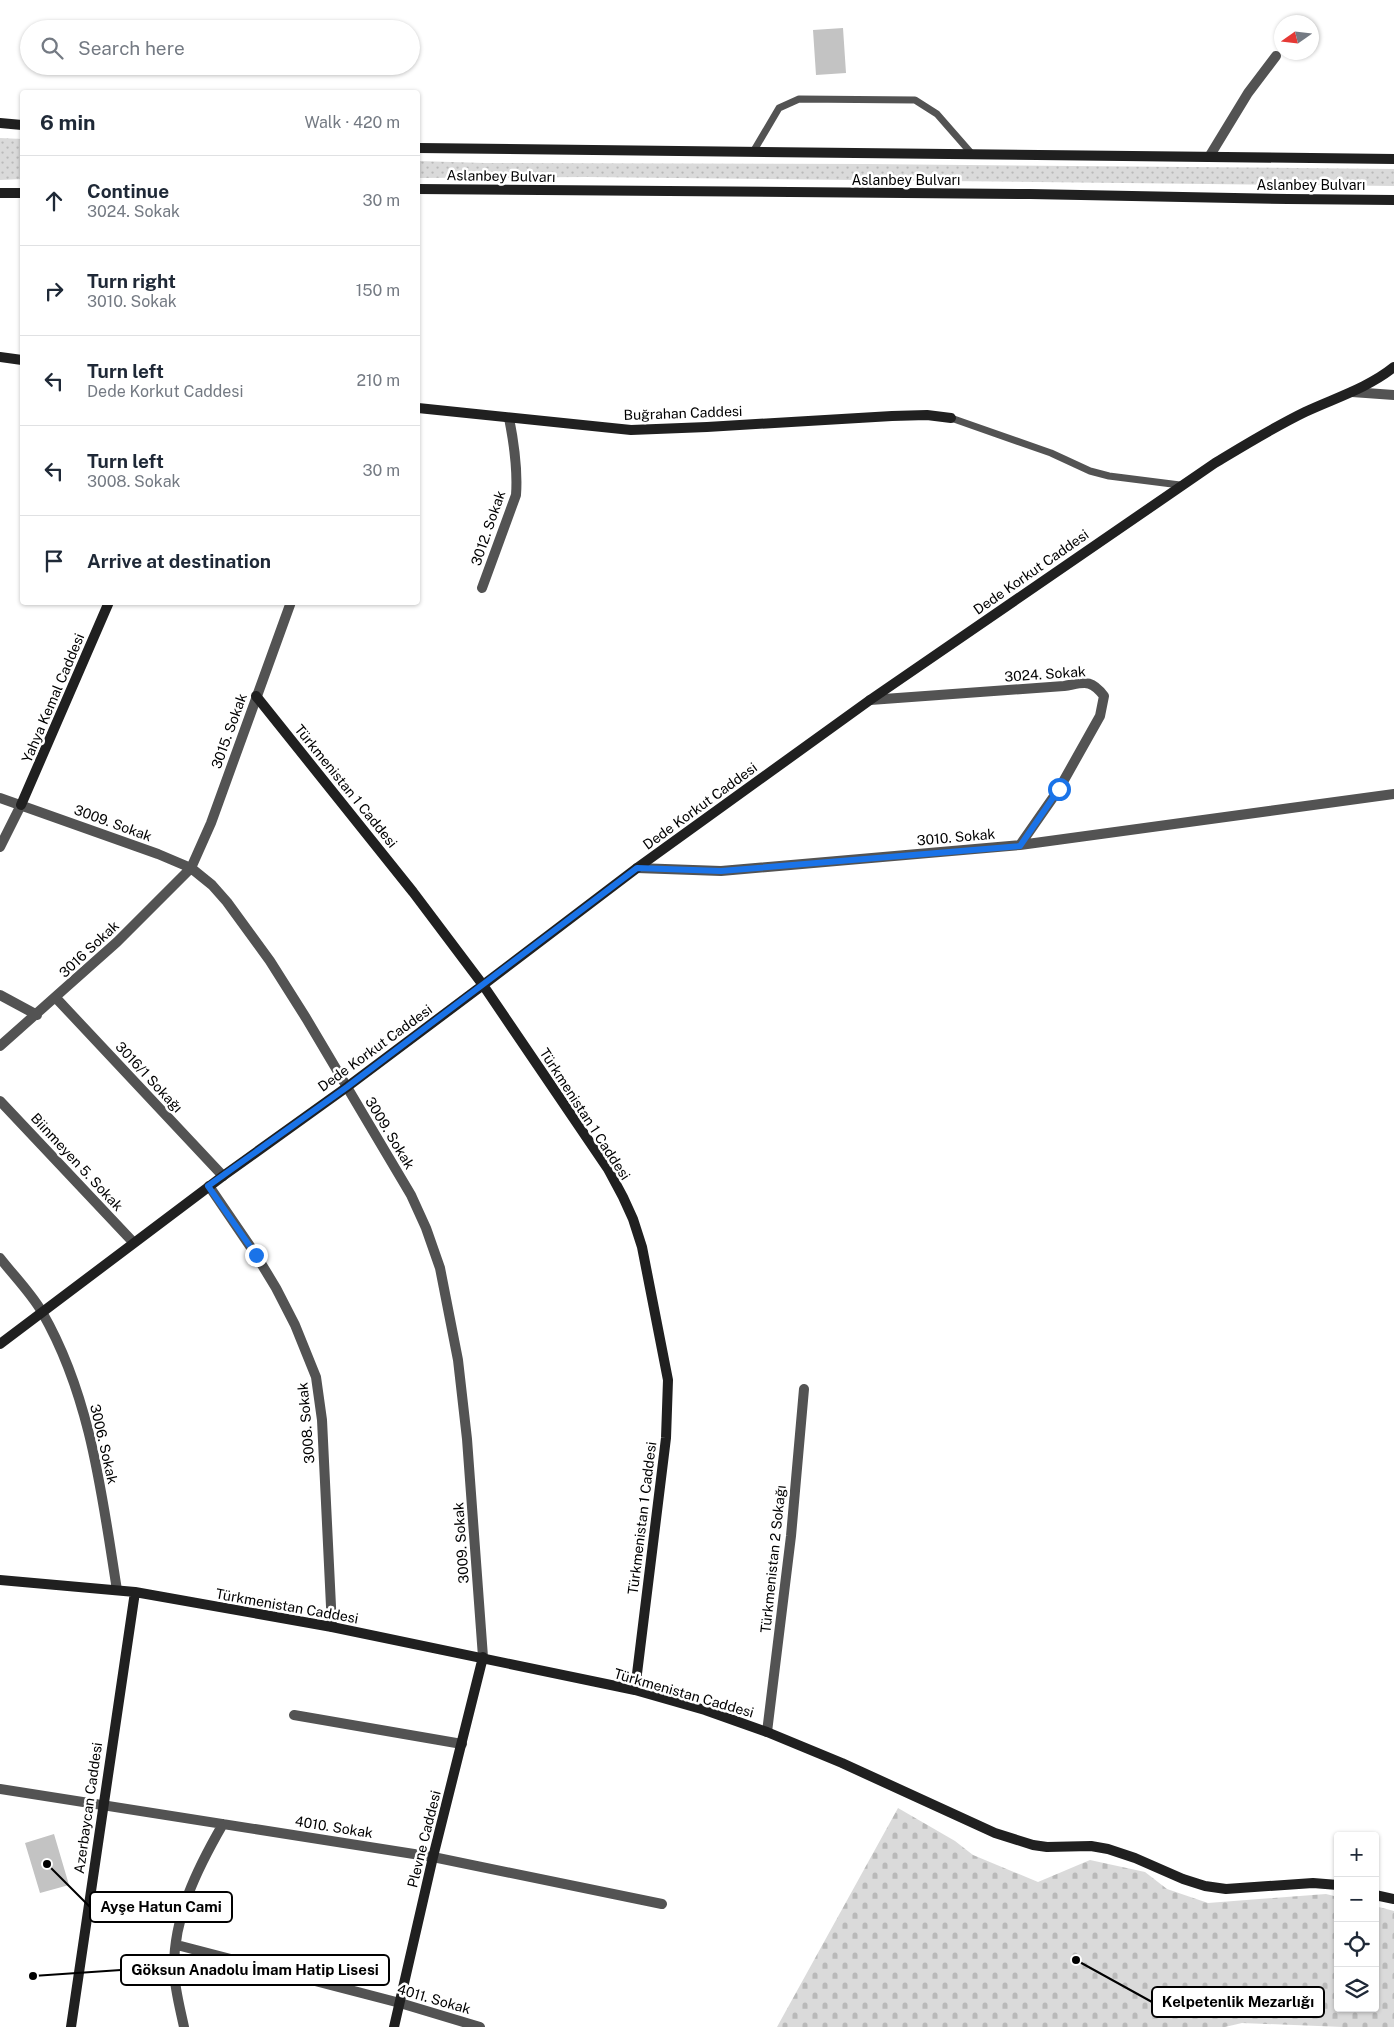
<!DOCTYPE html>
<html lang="en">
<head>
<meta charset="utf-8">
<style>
  :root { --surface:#fff; --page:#f2f2f3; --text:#1f2937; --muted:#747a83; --line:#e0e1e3 }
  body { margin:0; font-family:"Public Sans",sans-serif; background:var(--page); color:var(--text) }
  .controls { position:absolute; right:15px; bottom:15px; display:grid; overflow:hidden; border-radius:5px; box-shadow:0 1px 4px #0004 }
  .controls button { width:45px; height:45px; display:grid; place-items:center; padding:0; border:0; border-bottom:1px solid var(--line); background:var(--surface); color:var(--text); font:25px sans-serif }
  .compass { position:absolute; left:1274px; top:15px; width:45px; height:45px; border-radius:50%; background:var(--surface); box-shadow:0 1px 4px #0004; rotate:256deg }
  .stop { position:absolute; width:15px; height:15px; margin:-11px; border:4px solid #1a73e8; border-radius:50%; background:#fff }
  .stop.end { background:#1a73e8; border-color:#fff; box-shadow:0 1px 5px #0008 }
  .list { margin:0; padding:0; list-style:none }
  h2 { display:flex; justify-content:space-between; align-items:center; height:65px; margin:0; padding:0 20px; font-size:21px }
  h2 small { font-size:16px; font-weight:400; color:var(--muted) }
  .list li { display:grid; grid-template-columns:32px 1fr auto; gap:15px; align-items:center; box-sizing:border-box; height:90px; padding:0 20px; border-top:1px solid var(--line) }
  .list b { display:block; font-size:19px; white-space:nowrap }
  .list p { margin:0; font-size:16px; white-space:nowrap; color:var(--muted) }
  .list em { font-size:16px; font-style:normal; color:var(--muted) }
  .icon { flex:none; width:28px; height:28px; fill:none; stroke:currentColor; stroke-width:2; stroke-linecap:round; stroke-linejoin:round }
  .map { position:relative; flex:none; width:1394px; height:2027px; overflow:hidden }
  .search { position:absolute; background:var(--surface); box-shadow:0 1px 4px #0004; left:20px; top:20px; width:400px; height:55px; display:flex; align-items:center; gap:12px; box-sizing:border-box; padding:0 18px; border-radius:28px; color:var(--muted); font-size:19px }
  .panel { position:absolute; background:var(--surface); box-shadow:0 1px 4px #0004; left:20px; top:90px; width:400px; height:515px; border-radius:5px }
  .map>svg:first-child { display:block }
</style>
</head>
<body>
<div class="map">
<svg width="1394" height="2027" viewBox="0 0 1394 2027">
  <defs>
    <pattern id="green-dots" width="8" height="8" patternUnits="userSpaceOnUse" patternTransform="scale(1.25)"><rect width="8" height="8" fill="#dadada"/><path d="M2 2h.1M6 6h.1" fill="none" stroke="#b9b9b9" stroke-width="1.8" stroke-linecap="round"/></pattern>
    <pattern id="cemetery-stones" width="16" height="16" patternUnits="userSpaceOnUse" patternTransform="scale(1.25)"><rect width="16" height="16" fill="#dadada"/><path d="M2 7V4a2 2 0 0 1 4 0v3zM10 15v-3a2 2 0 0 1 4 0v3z" fill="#b9b9b9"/></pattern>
  </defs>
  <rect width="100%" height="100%" fill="#fff"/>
  <!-- green -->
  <path fill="url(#green-dots)" d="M0 138 22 139V179L0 180Z
    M418 161 484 163 868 164 1394 169V186L587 177 418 178Z"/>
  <!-- cemetery -->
  <path fill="url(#cemetery-stones)" d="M898 1808 955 1841 973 1855 1038 1882 1090 1860 1145 1872 1167 1889 1208 1903 1326 1894 1338 1897V2008H1375V1906L1394 1911V2027H1342L1242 2023 1225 2027H777Z"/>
  <!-- building -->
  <path fill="#c3c3c3" d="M843 28 846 73 816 75 813 30Z
    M54 1834 69 1885 40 1893 25 1843Z"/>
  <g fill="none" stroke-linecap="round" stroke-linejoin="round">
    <!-- lane -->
    <path stroke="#535353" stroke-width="7" d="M753 152 779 108 799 99 915 100 937 114 972 154
      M951 418 1051 453 1090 471 1109 476 1180 485"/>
    <!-- street -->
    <path stroke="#535353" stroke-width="10" d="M1209 157 1248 93 1276 56
      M1352 392 1394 395
      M482 588 516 495C518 468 514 443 509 418
      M870 700 1064 686C1084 683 1090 678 1104 696L1100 716 1059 789 1020 845
      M0 798 158 854 191 868 212 885 227 902 270 961 306 1018 411 1195 426 1228 440 1268 458 1360 467 1439 483 1657
      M0 847 21 805
      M637 868 721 871 1020 845 1394 794
      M0 995 37 1015
      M56 998 223 1176
      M0 1046 117 942 191 868 211 823 291 602
      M0 1101 133 1242
      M209 1186 256 1255 276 1288 295 1325 316 1377 322 1420 332 1627
      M0 1258C14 1276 31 1293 42 1312 91 1397 102 1496 117 1590
      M294 1715 462 1744
      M767 1732 791 1536 804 1389
      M0 1789 433 1857 662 1904
      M177 1945 400 2003 480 2027
      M184 2027C180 2008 175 1990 174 1971 173 1917 197 1869 223 1824"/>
    <!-- secondary -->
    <path stroke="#202020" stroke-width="10" d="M0 123 22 125
      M418 148 1394 159
      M418 189 1030 194 1288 199 1394 200
      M0 193H22
      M0 357 22 360
      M418 408 631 430 707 427 892 416 927 415 951 418
      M256 696 413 892 483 985 608 1169 623 1197 633 1219 642 1247 668 1380 666 1438 635 1690
      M21 805 109 602
      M0 1344 223 1176 347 1087 483 985 637 868 870 700 1215 463C1245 445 1274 427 1305 412 1335 398 1368 388 1394 367
      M0 1580 135 1592 332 1627 635 1690 705 1710 767 1732 842 1763 995 1833 1033 1845 1047 1847 1091 1846 1108 1849 1135 1858 1183 1879 1205 1886 1226 1889 1313 1883 1338 1885
      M1375 1895 1394 1899
      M71 2027 135 1592
      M394 2027 433 1857 483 1657"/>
  </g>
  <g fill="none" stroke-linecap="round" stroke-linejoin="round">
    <!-- route -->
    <path stroke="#1a73e8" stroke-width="6" d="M256 1255 208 1186 347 1087 637 868 721 871 1020 846 1059 789"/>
  </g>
  <g text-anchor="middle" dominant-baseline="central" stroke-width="5" stroke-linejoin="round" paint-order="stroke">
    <!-- street labels -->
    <g font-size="14" fill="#000" stroke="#fff">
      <text transform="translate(501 176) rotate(1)">Aslanbey Bulvarı</text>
      <text x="906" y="180">Aslanbey Bulvarı</text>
      <text x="1311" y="185">Aslanbey Bulvarı</text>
      <text transform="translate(683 413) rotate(-2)">Buğrahan Caddesi</text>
      <text transform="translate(488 528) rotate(-71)">3012. Sokak</text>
      <text transform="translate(1031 572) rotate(-35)">Dede Korkut Caddesi</text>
      <text transform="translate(1045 674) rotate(-4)">3024. Sokak</text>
      <text transform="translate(53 698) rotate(-67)">Yahya Kemal Caddesi</text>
      <text transform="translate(229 731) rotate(-70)">3015. Sokak</text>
      <text transform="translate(346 786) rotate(51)">Türkmenistan 1 Caddesi</text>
      <text transform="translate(700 806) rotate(-36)">Dede Korkut Caddesi</text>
      <text transform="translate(113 823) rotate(20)">3009. Sokak</text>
      <text transform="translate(956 837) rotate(-5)">3010. Sokak</text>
      <text transform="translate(89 949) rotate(-43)">3016 Sokak</text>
      <text transform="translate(375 1048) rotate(-36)">Dede Korkut Caddesi</text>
      <text transform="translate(149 1077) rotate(47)">3016/1 Sokağı</text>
      <text transform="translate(585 1114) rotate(57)">Türkmenistan 1 Caddesi</text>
      <text transform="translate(390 1133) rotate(59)">3009. Sokak</text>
      <text transform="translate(77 1162) rotate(47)">Biinmeyen 5. Sokak</text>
      <text transform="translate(306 1423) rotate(-95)">3008. Sokak</text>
      <text transform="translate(104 1444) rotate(77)">3006. Sokak</text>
      <text transform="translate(642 1518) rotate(-83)">Türkmenistan 1 Caddesi</text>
      <text transform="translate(461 1543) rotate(-94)">3009. Sokak</text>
      <text transform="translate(773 1559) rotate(-84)">Türkmenistan 2 Sokağı</text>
      <text transform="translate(287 1606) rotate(10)">Türkmenistan Caddesi</text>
      <text transform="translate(684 1693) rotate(16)">Türkmenistan Caddesi</text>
      <text transform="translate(88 1808) rotate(-82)">Azerbaycan Caddesi</text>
      <text transform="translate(334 1827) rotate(9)">4010. Sokak</text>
      <text transform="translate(424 1839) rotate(-76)">Plevne Caddesi</text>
      <text transform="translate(434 1999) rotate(16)">4011. Sokak</text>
    </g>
  </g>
  <!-- callouts -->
  <path fill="none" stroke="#000" stroke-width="2" d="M47 1864L90 1907M33 1976L121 1970M1076 1960L1152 2002"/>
  <g fill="#000" stroke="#fff" stroke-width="2">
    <circle cx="47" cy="1864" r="5"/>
    <circle cx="33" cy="1976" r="5"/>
    <circle cx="1076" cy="1960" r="5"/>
  </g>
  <g fill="#fff" stroke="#000" stroke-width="2">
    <rect x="90" y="1892" width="142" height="30" rx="5"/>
    <rect x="121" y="1955" width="268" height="30" rx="5"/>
    <rect x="1152" y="1987" width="172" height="30" rx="5"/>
  </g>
  <g font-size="15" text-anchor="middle" font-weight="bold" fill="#000">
    <text x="161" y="1912">Ayşe Hatun Cami</text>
    <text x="255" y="1975">Göksun Anadolu İmam Hatip Lisesi</text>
    <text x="1238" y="2007">Kelpetenlik Mezarlığı</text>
  </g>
</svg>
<div class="controls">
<button>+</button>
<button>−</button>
<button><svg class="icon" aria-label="locate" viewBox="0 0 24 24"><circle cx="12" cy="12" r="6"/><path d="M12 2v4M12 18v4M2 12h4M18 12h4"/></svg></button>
<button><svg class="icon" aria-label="layers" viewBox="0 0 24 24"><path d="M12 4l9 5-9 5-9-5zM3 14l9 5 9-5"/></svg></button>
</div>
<svg class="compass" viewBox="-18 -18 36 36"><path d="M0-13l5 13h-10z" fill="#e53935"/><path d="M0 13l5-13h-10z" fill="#747a83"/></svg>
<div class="stop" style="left:1059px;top:789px"></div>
<div class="stop end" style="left:256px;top:1255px"></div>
<div class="search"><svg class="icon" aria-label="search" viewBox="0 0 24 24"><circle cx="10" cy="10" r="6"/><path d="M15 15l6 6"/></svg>Search here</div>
<section class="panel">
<h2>6 min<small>Walk · 420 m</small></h2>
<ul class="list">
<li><svg class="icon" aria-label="ahead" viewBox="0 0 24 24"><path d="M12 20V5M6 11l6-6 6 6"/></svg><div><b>Continue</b><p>3024. Sokak</p></div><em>30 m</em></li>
<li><svg class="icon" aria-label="right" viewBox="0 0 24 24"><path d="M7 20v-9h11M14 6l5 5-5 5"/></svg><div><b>Turn right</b><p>3010. Sokak</p></div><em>150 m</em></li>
<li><svg class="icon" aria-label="left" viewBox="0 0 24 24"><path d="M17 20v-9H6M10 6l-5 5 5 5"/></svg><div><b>Turn left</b><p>Dede Korkut Caddesi</p></div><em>210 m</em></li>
<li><svg class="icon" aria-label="left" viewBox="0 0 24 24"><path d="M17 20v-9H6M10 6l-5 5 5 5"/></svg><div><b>Turn left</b><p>3008. Sokak</p></div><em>30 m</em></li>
<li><svg class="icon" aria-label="arrive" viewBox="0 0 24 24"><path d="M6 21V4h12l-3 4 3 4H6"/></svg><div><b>Arrive at destination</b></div></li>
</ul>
</section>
</div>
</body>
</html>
